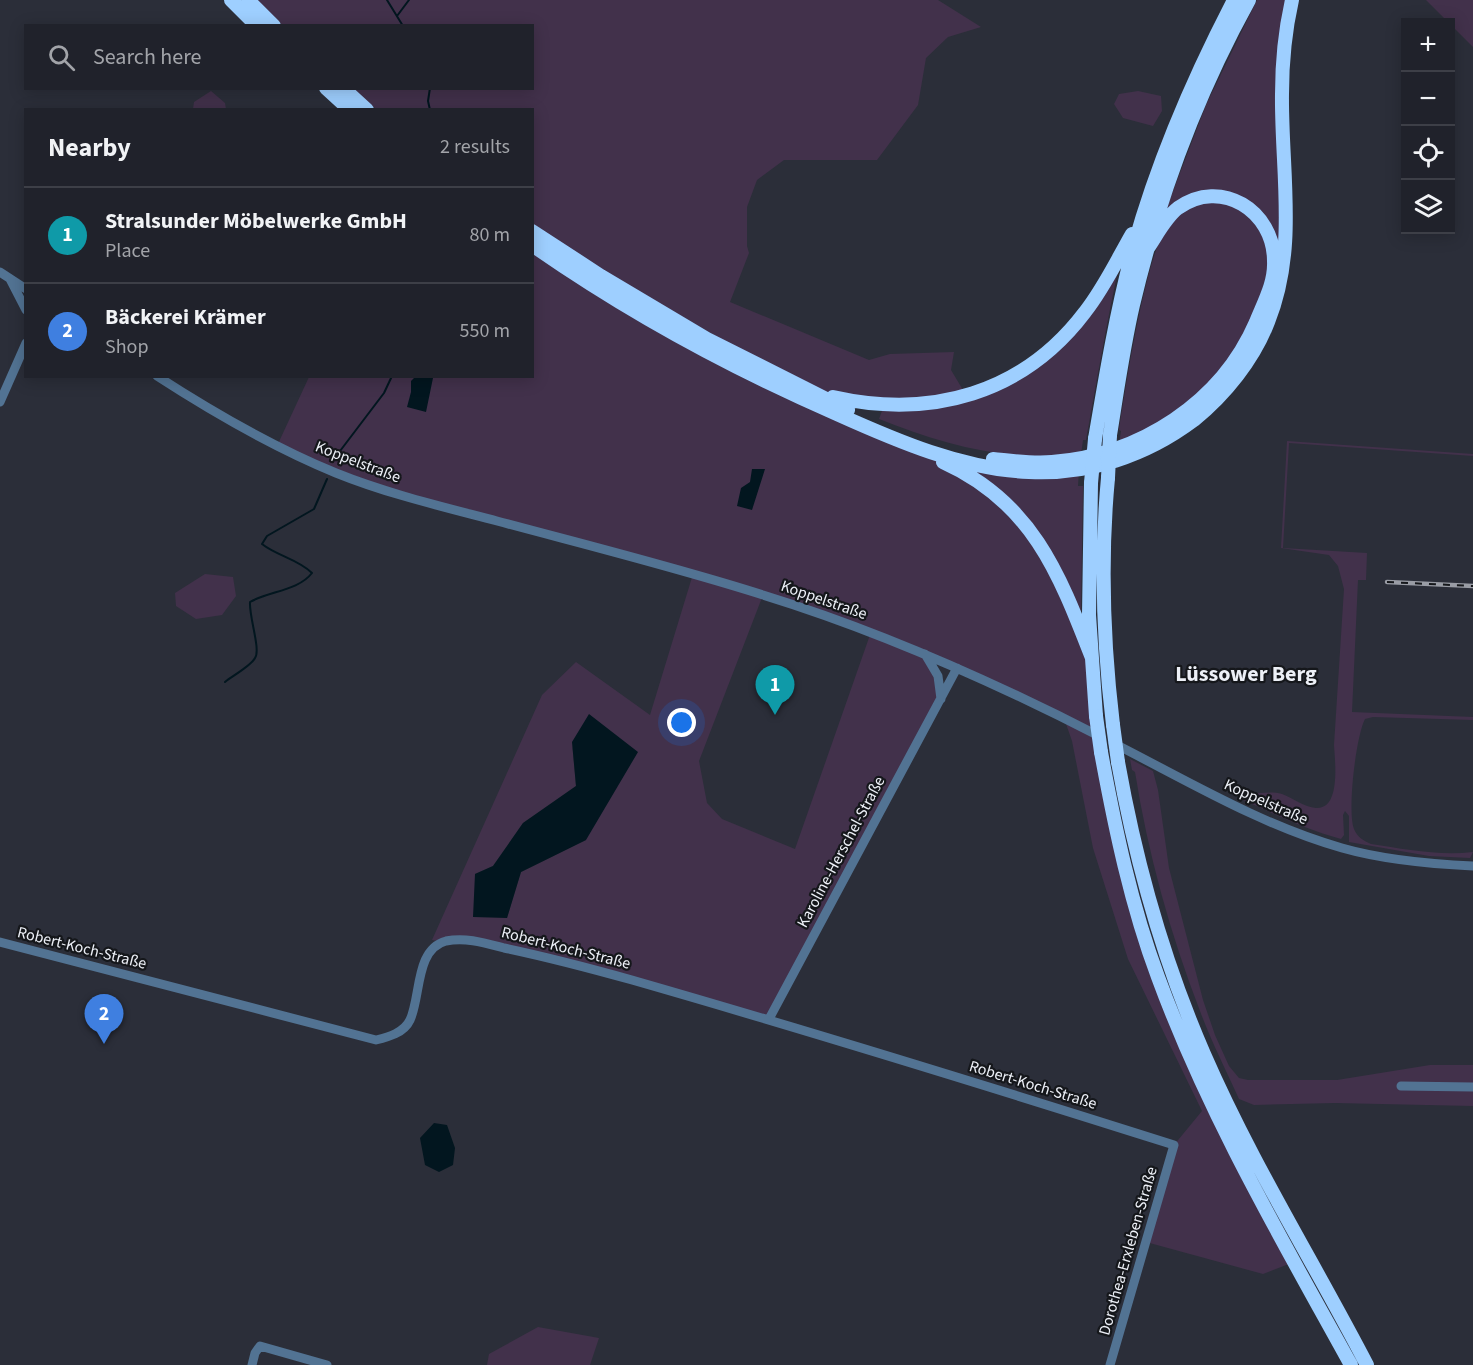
<!DOCTYPE html>
<html lang="en">
<head>
<meta charset="utf-8">
<style>
  :root { --surface:#20222b; --page:#2d2f37; --text:#f1f3f6; --muted:#a2a4a9; --line:#3d3f47; --accent:#f59b9b }
  body { margin:0; font-family:"Source Sans 3",sans-serif; background:var(--page); color:var(--text) }
  .controls { position:absolute; right:18px; top:18px; display:grid; overflow:hidden; border-radius:0px; box-shadow:0 3px 15px #0003 }
  .controls button { width:54px; height:54px; display:grid; place-items:center; padding:0; border:0; border-bottom:2px solid var(--line); background:var(--surface); color:var(--text); font:30px sans-serif }
  .you { position:absolute; left:682px; top:723px; width:21px; height:21px; margin:-15px; border:4px solid #fff; border-radius:50%; background:#1a73e8; box-shadow:0 0 0 9px #1a73e833 }
  .badge { display:grid; place-items:center; width:39px; height:39px; border-radius:50%; background:var(--accent); color:#fff; font-size:20px; font-weight:700 }
  .pin { position:absolute; translate:-50% -50px; filter:drop-shadow(0 2px 3px #0008) }
  .pin::after { content:''; position:absolute; top:32px; width:21px; height:18px; background:inherit; clip-path:polygon(0 0,100% 0,50% 100%) }
  .list { margin:0; padding:0; list-style:none }
  h2 { display:flex; justify-content:space-between; align-items:center; height:78px; margin:0; padding:0 24px; font-size:26px }
  h2 small { font-size:20px; font-weight:400; color:var(--muted) }
  .list li { display:grid; grid-template-columns:39px 1fr auto; gap:18px; align-items:center; box-sizing:border-box; height:96px; padding:0 24px; border-top:2px solid var(--line) }
  .list b { display:block; font-size:22px; white-space:nowrap }
  .list p { margin:0; font-size:20px; white-space:nowrap; color:var(--muted) }
  .list em { font-size:20px; font-style:normal; color:var(--muted) }
  .icon { flex:none; width:33px; height:33px; fill:none; stroke:currentColor; stroke-width:2; stroke-linecap:round; stroke-linejoin:round }
  .map { position:relative; flex:none; width:1473px; height:1365px; overflow:hidden }
  .search { position:absolute; background:var(--surface); box-shadow:0 3px 15px #0003; left:24px; top:24px; width:510px; height:66px; display:flex; align-items:center; gap:15px; box-sizing:border-box; padding:0 21px; border-radius:0px; color:var(--muted); font-size:22px }
  .panel { position:absolute; background:var(--surface); box-shadow:0 3px 15px #0003; left:24px; top:108px; width:510px; height:270px; border-radius:0px }
  .map>svg:first-child { display:block }
</style>
</head>
<body>
<div class="map">
<svg width="1473" height="1365" viewBox="0 0 1473 1365">
  <rect width="100%" height="100%" fill="#2b2e39"/>
  <!-- green -->
  <path fill="#42314b" fill-rule="evenodd" d="M256 0H938L981 27 948 37 926 58 918 105 877 160H784L757 180 747 207V246L749 253 730 302 869 360 890 354 954 352 951 370 966 395 926 404 813 392 533 231 532 110 376 109 352 89 532 88V26L282 25Z
    M1257 0H1288L1283 235 1243 362 1139 443 1244 353 1276 242 1233 195 1165 212 1206 105Z
    M1426 0H1473V47Z
    M211 91 225 103 226 109H193L194 102Z
    M1138 91 1161 96 1162 111 1153 126 1123 118 1114 104 1119 94Z
    M1200 200 1238 204 1269 241 1267 286 1233 357 1178 414 1119 444 1121 431 1119 430C1125 391 1147 241 1173 217 1180 210 1191 206 1200 200Z
    M533 245 948 464 1023 522 1092 658 1101 752 1157 975 1294 1262 1263 1274 1146 1242 1174 1145 1202 1111 1128 959 1093 848 1072 741 1064 718 927 655 938 676 941 699 769 1019 463 939 443 942 432 940 542 695 576 662 650 715 693 574 407 496 277 446 309 377 532 376ZM763 595 871 632 795 849 722 819 707 803 699 761ZM572 742 586 840 521 872 507 918 475 874 493 866 523 823 576 786Z
    M1120 261C1107 320 1097 380 1086 440H1083L1081 455C1011 463 944 445 879 419L883 408H918L1034 365Z
    M1287 441 1473 454V456L1289 443 1283 548 1367 553 1366 580H1358L1352 712 1473 717V720L1373 717 1365 719C1356 736 1347 811 1354 829 1357 837 1364 841 1371 844 1404 849 1439 856 1473 852L1470 858 1429 856 1349 842V816L1345 811 1343 815 1344 835 1341 839C1306 829 1274 814 1241 799L1240 793C1254 795 1269 790 1282 794 1293 798 1304 807 1316 808 1341 810 1335 761 1334 745L1344 589 1338 566 1329 555 1281 548Z
    M961 463 1079 471 1078 486H1083L1081 611 1078 612 1063 576Z
    M205 574 233 577 236 596 222 615 196 619 176 606 175 593Z
    M1130 759 1153 771 1158 790 1169 868 1203 1000 1215 1035 1229 1066 1239 1078 1248 1080H1337L1430 1065H1473V1106L1335 1103 1254 1105 1239 1099C1226 1070 1211 1041 1200 1011 1170 933 1148 854 1135 772L1132 770Z
    M538 1327 599 1338 590 1365H487L489 1354Z"/>
  <!-- water -->
  <path fill="#02161f" d="M415 377H431L433 378 426 412 407 407 411 392V381Z
    M752 469H765L752 510 737 506 741 488 750 482Z
    M589 714 638 752 586 840 521 872 507 918 473 917 475 874 493 866 523 823 576 786 572 742Z
    M434 1123 447 1125 455 1148 453 1165 439 1172 425 1165 420 1138Z"/>
  <g fill="none" stroke-linecap="round" stroke-linejoin="round">
    <!-- stream -->
    <path stroke="#02161f" stroke-width="2" d="M387 0 403 26
      M397 16 409 0
      M430 110 428 101 430 88
      M337 455 384 393 392 376
      M225 682C232 676 251 666 255 658 261 650 249 617 250 602 269 591 298 591 312 573 298 559 277 556 262 544L267 536 314 509 327 479"/>
    <!-- minor -->
    <path stroke="#527393" stroke-width="9" d="M0 272 26 289
      M10 279 26 310
      M157 376C214 413 273 447 336 473 388 494 444 507 497 521 586 545 675 567 763 595 880 631 992 681 1101 737
      M0 402 26 343
      M925 654 938 676 941 699
      M1113 743C1188 781 1261 825 1342 848 1384 860 1429 864 1473 866
      M0 942 376 1040C388 1037 404 1033 410 1020 421 997 415 949 446 941 466 937 485 943 504 948 547 957 589 968 632 980 813 1032 994 1088 1174 1145L1110 1365
      M769 1019 957 668
      M1401 1086 1473 1087
      M252 1365 255 1353 260 1346 327 1365"/>
    <!-- highway -->
    <path stroke="#9ecfff" stroke-width="14" d="M231 0 257 26
      M248 0 274 26
      M326 88 350 110
      M343 88 367 110
      M532 231 601 276 707 339 848 410
      M532 245C628 312 731 368 837 414 897 441 962 469 1029 472 1089 475 1146 456 1194 420 1225 395 1254 359 1268 322 1298 248 1281 171 1282 94 1282 62 1285 31 1292 0
      M833 397C931 419 1023 394 1085 312 1104 288 1117 260 1132 234
      M1110 435C1117 392 1123 348 1133 305 1158 199 1196 96 1249 0
      M1095 439C1106 374 1117 309 1134 246 1158 160 1193 79 1234 0
      M993 459C1013 461 1033 464 1052 462 1140 455 1221 403 1256 322 1264 302 1275 283 1274 261 1274 211 1221 177 1178 208 1165 218 1157 235 1148 248
      M943 462C1032 502 1059 573 1092 658
      M1108 478C1100 563 1103 641 1113 725
      M1091 483 1089 615 1096 716
      M1101 752C1115 828 1131 905 1158 977 1208 1113 1281 1238 1351 1365
      M1118 762C1136 863 1163 960 1204 1054 1251 1162 1313 1261 1367 1365"/>
    <!-- rail casing -->
    <g stroke="#999ca5" stroke-width="4.5">
      <path id="rail" d="M1387 582 1473 586"/>
    </g>
    <!-- rail -->
    <use href="#rail" stroke="#15171b" stroke-width="2" stroke-dasharray="7" stroke-linecap="butt"/>
    <!-- highway-bridge -->
    <path stroke="#9ecfff" stroke-width="14" d="M1108 478 1110 435
      M1091 483 1095 439
      M1096 716 1101 752
      M1113 725 1118 762"/>
  </g>
  <g text-anchor="middle" dominant-baseline="central" stroke-width="4.5" stroke-linejoin="round" paint-order="stroke">
    <!-- street labels -->
    <g font-size="16" fill="#edf0f7" stroke="#15171b">
      <text transform="translate(358 462) rotate(21)">Koppelstraße</text>
      <text transform="translate(824 600) rotate(19)">Koppelstraße</text>
      <text transform="translate(1266 802) rotate(24)">Koppelstraße</text>
      <text transform="translate(841 852) rotate(-62)">Karoline-Herschel-Straße</text>
      <text transform="translate(82 948) rotate(14)">Robert-Koch-Straße</text>
      <text transform="translate(566 948) rotate(14)">Robert-Koch-Straße</text>
      <text transform="translate(1033 1085) rotate(17)">Robert-Koch-Straße</text>
      <text transform="translate(1128 1251) rotate(-74)">Dorothea-Erxleben-Straße</text>
    </g>
    <!-- district labels -->
    <g font-size="22" font-weight="bold" fill="#edf0f7" stroke="#15171b">
      <text x="1246" y="674">Lüssower Berg</text>
    </g>
  </g>
</svg>
<div class="controls">
<button>+</button>
<button>−</button>
<button><svg class="icon" aria-label="locate" viewBox="0 0 24 24"><circle cx="12" cy="12" r="6"/><path d="M12 2v4M12 18v4M2 12h4M18 12h4"/></svg></button>
<button><svg class="icon" aria-label="layers" viewBox="0 0 24 24"><path d="M12 4l9 5-9 5-9-5zM3 14l9 5 9-5"/></svg></button>
</div>
<div class="you"></div>
<div class="pin badge" style="left:775px;top:715px;background:#0f9aa8">1</div>
<div class="pin badge" style="left:104px;top:1044px;background:#3f7fe0">2</div>
<div class="search"><svg class="icon" aria-label="search" viewBox="0 0 24 24"><circle cx="10" cy="10" r="6"/><path d="M15 15l6 6"/></svg>Search here</div>
<section class="panel">
<h2>Nearby<small>2 results</small></h2>
<ul class="list">
<li><span class="badge" style="background:#0f9aa8">1</span><div><b>Stralsunder Möbelwerke GmbH</b><p>Place</p></div><em>80 m</em></li>
<li><span class="badge" style="background:#3f7fe0">2</span><div><b>Bäckerei Krämer</b><p>Shop</p></div><em>550 m</em></li>
</ul>
</section>
</div>
</body>
</html>
